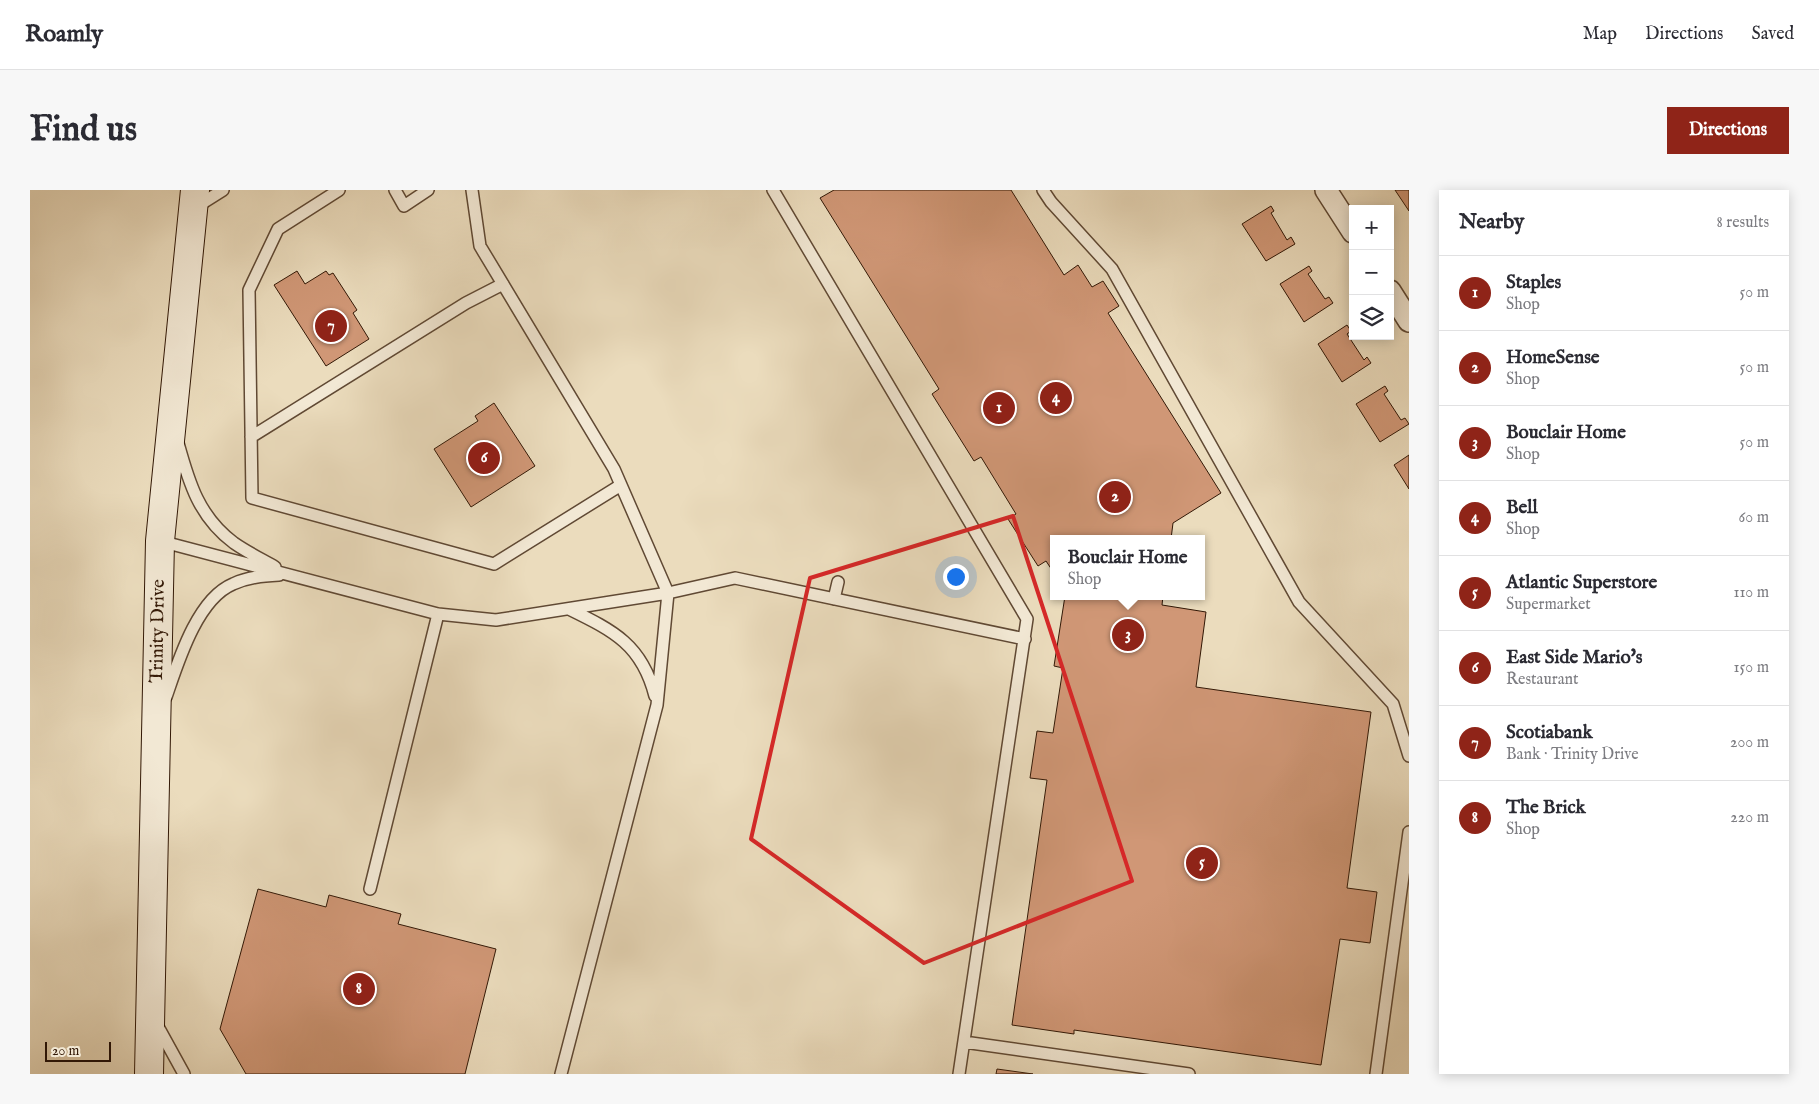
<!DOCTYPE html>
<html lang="en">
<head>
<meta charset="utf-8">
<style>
  :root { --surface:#fff; --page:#f7f7f7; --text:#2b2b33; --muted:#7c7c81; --line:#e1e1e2; --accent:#8f2418 }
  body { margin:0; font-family:"IM FELL English",serif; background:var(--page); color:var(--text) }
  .controls { position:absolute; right:15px; top:15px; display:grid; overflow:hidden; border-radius:0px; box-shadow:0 2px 12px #0003 }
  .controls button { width:45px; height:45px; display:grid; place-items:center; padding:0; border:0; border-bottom:1px solid var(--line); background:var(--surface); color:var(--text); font:25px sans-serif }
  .scale { position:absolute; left:15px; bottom:12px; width:66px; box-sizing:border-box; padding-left:5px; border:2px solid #321806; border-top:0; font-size:14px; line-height:18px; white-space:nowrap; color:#321806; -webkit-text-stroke:4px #f2e8d4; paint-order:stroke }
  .you { position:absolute; left:925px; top:386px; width:18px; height:18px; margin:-12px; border:4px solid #fff; border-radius:50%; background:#1a73e8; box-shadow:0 0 0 8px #1a73e833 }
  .badge { display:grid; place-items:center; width:32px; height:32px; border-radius:50%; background:var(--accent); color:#fff; font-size:16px; font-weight:700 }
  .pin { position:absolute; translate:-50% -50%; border:2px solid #fff; box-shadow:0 1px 5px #0006 }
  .popup { position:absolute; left:1020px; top:345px; width:155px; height:65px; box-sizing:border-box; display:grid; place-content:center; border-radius:0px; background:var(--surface); filter:drop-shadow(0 1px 4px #0005); font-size:16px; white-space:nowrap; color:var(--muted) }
  .popup b { font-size:19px; color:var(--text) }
  .popup::after { content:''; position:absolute; left:50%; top:100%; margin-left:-10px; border:10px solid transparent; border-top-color:var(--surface) }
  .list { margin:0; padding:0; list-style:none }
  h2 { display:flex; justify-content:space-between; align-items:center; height:65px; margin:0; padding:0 20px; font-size:21px }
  h2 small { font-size:16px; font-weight:400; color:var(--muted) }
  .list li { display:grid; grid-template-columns:32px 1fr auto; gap:15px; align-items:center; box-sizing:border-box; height:75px; padding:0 20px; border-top:1px solid var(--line) }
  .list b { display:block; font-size:19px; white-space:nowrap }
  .list p { margin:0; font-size:16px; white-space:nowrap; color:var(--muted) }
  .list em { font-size:16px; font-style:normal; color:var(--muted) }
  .icon { flex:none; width:28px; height:28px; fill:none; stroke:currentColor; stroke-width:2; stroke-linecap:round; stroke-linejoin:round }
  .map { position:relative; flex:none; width:1379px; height:884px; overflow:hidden; border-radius:0px }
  header { display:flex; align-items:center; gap:30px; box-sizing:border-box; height:70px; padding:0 25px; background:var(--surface); border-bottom:1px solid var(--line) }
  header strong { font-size:24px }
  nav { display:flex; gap:28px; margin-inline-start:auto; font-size:18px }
  .intro { display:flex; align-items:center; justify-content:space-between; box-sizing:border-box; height:120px; padding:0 30px }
  h1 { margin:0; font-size:35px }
  .button { padding:12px 22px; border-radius:0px; background:var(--accent); color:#fff; font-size:18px; font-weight:700 }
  main { display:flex; gap:30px; padding:0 30px }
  aside { flex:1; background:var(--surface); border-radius:0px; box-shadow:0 2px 12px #0003 }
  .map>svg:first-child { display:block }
</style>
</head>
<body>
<header>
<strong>Roamly</strong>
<nav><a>Map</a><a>Directions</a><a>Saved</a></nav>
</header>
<div class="intro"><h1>Find us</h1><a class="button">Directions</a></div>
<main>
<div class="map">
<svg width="1379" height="884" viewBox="0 0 1379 884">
  <rect width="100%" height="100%" fill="#ebdcbd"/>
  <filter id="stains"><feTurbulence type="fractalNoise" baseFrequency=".004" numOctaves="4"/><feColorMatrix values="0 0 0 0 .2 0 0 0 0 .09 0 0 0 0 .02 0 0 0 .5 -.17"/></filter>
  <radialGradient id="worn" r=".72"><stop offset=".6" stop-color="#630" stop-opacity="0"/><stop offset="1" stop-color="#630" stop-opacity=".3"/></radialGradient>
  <!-- building -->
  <path fill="#d09776" stroke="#321806" d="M804 0H981L1034 85 1048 75 1062 97 1073 91 1089 116 1078 123 1191 303 1143 333 1141 349H1024V383L1016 371 1008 376 978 329 986 324 951 267 944 271 902 204 909 199 790 8Z
    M1365 0H1379V21Z
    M1241 16 1244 21 1241 23 1257 50 1261 47 1265 54 1236 71 1212 34Z
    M1279 76 1282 81 1278 84 1295 109 1299 107 1303 113 1274 132 1250 94Z
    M267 81 275 94 296 81 299 85 303 83 327 120 323 123 339 149 296 176 244 95Z
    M1317 135 1321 141 1317 144 1334 170 1337 167 1341 173 1312 192 1288 154Z
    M1355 196 1358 201 1354 204 1371 230 1375 228 1379 234 1350 252 1326 214Z
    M464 213 505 276 441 317 404 259 448 231 445 226Z
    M1379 265V299L1364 275Z
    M1035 406H1133L1132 415 1176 422 1166 497 1341 522 1317 698 1347 702 1340 753 1310 749 1291 875 1044 840V844L982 835 1017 590 1000 588 1007 541 1023 543 1033 478 1024 476Z
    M228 699 296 717 299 705 371 724 368 734 466 759 435 884H216L190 839Z
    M967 879 1003 884H966Z"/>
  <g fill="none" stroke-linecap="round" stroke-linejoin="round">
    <!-- lane casing -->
    <g stroke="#604934" stroke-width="14">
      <path id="lane" d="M309 0 248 39 219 100 222 308 464 374 591 295
        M365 0 374 16 398 0
        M442 0 450 56 584 279 638 403 627 515 531 884
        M743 0 997 429 929 884
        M1013 0 1021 12 1082 79 1269 412 1363 514 1379 566
        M166 17 193 0
        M221 247 436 113 473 94
        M148 253C159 293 169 327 204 353 217 362 231 369 245 377
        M130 351 408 424 466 430 638 403 705 388 995 449
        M804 409 808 392
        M539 419C584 441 612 455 625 506
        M136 507C148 472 167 409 203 394 218 387 233 386 249 385
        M340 699 408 424
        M127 835 154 884
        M934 852 1159 884
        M1346 884 1379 642"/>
    </g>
    <!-- street casing -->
    <g stroke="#604934" stroke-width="24">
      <path id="street" d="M1296 0 1323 42
        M1360 101 1379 131"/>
    </g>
    <!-- secondary casing -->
    <g stroke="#321806" stroke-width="30">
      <path id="secondary" d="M119 884 130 351 165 0"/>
    </g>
    <!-- lane -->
    <use href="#lane" stroke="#f2e8d4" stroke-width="11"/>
    <!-- street -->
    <use href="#street" stroke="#f2e8d4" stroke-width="21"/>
    <!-- secondary -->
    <use href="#secondary" stroke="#f2e8d4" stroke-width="28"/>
  </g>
  <!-- marked area -->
  <path fill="none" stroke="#d62828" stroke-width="4" stroke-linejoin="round" d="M983 326 1102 691 894 773 721 649 780 388Z"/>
  <g text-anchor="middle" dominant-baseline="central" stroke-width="4" stroke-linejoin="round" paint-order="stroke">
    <!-- street labels -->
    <g font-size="19" fill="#321806" stroke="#f2e8d4">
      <text transform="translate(128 441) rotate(-89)">Trinity Drive</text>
    </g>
  </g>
  <rect width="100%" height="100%" filter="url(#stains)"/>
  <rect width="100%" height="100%" fill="url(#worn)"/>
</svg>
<div class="controls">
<button>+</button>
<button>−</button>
<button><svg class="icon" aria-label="layers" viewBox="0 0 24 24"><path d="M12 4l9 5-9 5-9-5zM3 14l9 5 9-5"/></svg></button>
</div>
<div class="scale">20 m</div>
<div class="you"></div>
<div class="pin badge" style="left:969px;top:218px">1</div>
<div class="pin badge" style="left:1085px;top:307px">2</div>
<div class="pin badge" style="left:1098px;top:445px">3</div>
<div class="popup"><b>Bouclair Home</b>Shop</div>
<div class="pin badge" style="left:1026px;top:208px">4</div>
<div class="pin badge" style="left:1172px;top:673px">5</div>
<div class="pin badge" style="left:454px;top:268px">6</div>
<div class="pin badge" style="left:301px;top:136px">7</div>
<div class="pin badge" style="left:329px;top:799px">8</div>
</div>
<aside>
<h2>Nearby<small>8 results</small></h2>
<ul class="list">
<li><span class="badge">1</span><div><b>Staples</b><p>Shop</p></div><em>50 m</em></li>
<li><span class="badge">2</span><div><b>HomeSense</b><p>Shop</p></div><em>50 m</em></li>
<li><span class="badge">3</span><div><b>Bouclair Home</b><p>Shop</p></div><em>50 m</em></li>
<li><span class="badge">4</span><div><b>Bell</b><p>Shop</p></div><em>60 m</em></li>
<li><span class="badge">5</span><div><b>Atlantic Superstore</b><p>Supermarket</p></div><em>110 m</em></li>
<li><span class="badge">6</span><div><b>East Side Mario's</b><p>Restaurant</p></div><em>150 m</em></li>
<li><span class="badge">7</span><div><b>Scotiabank</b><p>Bank · Trinity Drive</p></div><em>200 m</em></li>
<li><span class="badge">8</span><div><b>The Brick</b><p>Shop</p></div><em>220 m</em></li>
</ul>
</aside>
</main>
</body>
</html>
